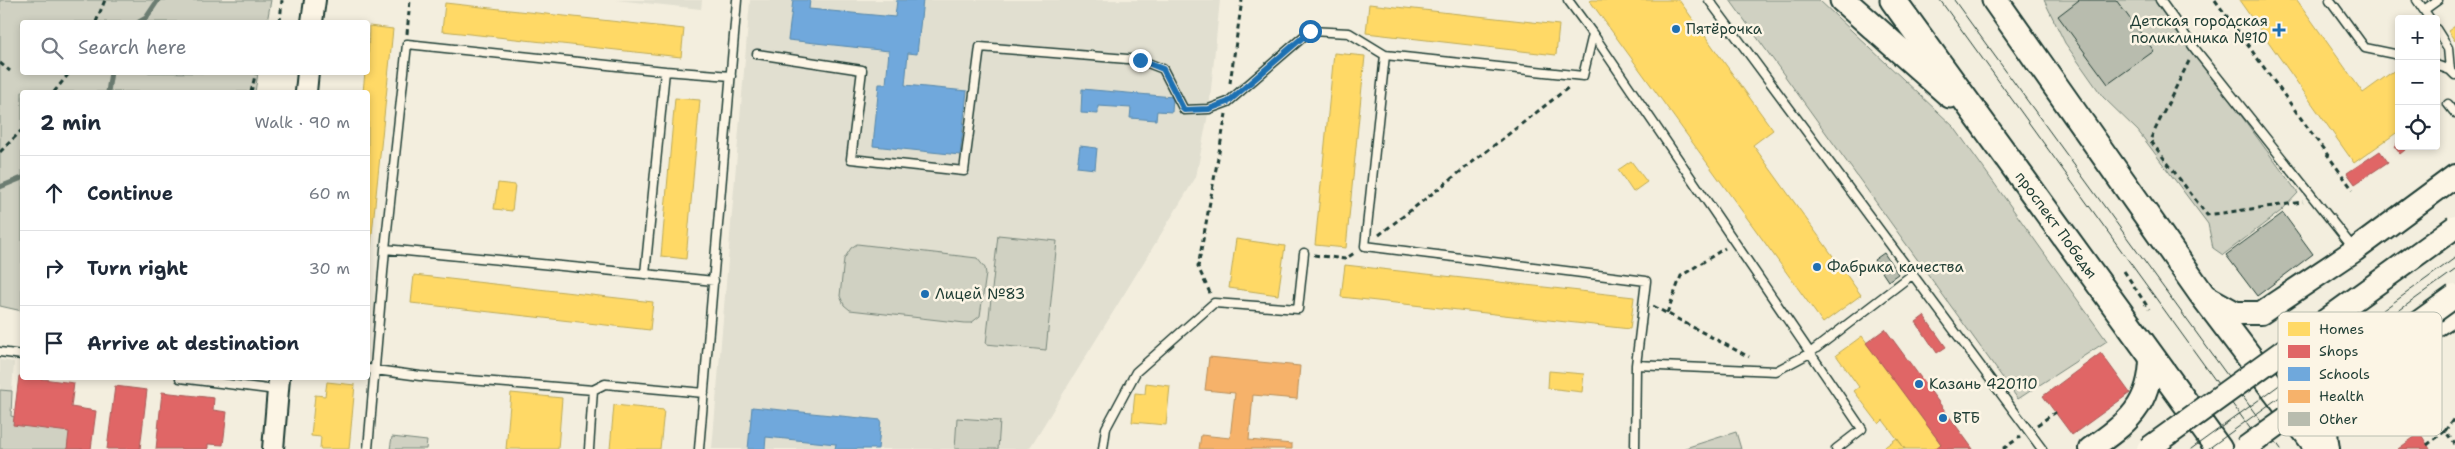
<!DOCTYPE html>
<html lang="en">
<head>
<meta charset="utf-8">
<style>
  :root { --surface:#fff; --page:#f2f2f3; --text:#1f2937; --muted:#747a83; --line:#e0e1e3 }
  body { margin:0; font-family:"Shantell Sans",sans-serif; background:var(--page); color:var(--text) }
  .controls { position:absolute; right:15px; top:15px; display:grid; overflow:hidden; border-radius:5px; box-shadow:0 2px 8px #0003 }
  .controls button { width:45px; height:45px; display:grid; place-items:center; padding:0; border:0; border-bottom:1px solid var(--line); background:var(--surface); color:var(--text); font:25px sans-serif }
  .stop { position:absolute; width:15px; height:15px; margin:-11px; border:4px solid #1f6fb2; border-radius:50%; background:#fff }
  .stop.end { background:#1f6fb2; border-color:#fff; box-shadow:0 1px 5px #0008 }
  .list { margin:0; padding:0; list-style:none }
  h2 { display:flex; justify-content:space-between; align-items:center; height:65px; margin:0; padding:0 20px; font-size:21px }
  h2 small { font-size:16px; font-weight:400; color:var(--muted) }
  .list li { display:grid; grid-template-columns:32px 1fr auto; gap:15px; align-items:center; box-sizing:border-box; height:75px; padding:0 20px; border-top:1px solid var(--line) }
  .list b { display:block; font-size:19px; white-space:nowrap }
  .list em { font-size:16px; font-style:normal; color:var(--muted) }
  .icon { flex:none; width:28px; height:28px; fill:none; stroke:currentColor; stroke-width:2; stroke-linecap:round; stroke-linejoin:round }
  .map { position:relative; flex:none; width:2455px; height:449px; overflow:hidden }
  .search { position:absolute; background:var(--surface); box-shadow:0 2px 8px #0003; left:20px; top:20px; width:350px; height:55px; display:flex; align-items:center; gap:12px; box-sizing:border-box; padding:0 18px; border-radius:5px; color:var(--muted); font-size:19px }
  .panel { position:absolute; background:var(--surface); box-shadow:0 2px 8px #0003; left:20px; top:90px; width:350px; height:290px; border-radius:5px }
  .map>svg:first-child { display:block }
</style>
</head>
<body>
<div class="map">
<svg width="2455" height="449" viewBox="0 0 2455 449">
  <rect width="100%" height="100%" fill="#f3eede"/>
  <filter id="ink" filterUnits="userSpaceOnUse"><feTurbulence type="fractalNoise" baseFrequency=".02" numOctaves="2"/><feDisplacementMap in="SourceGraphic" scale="10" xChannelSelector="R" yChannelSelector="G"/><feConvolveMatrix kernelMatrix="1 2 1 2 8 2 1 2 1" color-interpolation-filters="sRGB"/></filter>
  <g filter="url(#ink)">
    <!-- built -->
    <path fill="#e1dfd0" d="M616 0H702L701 9Z
      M750 0H1220L1209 109 1196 177 1029 449H712Z
      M0 360 14 362 12 391 0 390Z"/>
    <!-- green -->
    <path fill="#d0d1c2" stroke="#78877b" d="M0 0H271L267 22H22V72L258 73 255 92H22V311L0 306Z
      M1730 0H1819L1954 127 2107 341 2018 399Z
      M2044 0H2156L2298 193 2281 211 2223 255 2213 248 2208 224 2138 131 2103 97 2065 43Z
      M998 235 1057 241 1046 350 986 344Z
      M857 244 977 258 985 268 986 274 980 316 971 323H965L850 310 844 305 840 296 844 259 851 248Z
      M0 390 12 391 11 416 82 434 81 449H0Z
      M957 418 1000 421 998 449H955Z
      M1736 432 1741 449H1682Z
      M392 437 427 441 426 449H390Z"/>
    <!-- homes -->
    <path fill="#ffd966" stroke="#bcaa57" d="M1592 0H1679L1773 130 1753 145 1861 295 1823 323 1590 1Z
      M2239 0H2297L2363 93 2399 67V131L2354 163Z
      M445 3 684 29 681 57 442 31Z
      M1369 4 1559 25 1556 55 1366 33Z
      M369 26 393 29 368 273V92H363L365 72H368Z
      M2455 26V41L2448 31Z
      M1334 53 1365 56 1346 248 1315 245Z
      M675 98 700 100 686 259 661 256Z
      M1631 161 1647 182 1633 192 1618 170Z
      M498 183 515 185 512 211 494 209Z
      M1236 239 1285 246 1278 295 1229 288Z
      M1345 265 1634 297 1630 329 1341 297Z
      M414 275 653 302 650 330 411 303Z
      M1862 336 1941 444 1935 449H1905L1883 420 1879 424 1854 391 1859 387 1836 355Z
      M1549 371 1584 374 1582 392 1548 388Z
      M327 382 355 385 349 449H320L321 437 311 436 315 395 325 396Z
      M1146 383 1170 386 1166 425 1132 422 1135 393 1145 394Z
      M511 393 562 398 558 449H506Z
      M614 405 664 410 660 449H610Z
      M1897 438 1905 449H1882Z"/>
    <!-- shops -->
    <path fill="#e06666" stroke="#a65a57" d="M2399 142V146H2410L2400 154 2394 146Z
      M2380 151 2388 162 2355 184 2347 173Z
      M1924 316 1946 347 1937 353 1916 322Z
      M1885 329 1973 449H1935L1941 444 1866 343Z
      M2101 353 2130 393 2072 435 2043 396Z
      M19 376 74 383 71 407 96 411 91 449H67L69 432 13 425Z
      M115 386 147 390 140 449H107Z
      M162 392 214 398 213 410 227 412 223 445 208 444V449H156Z
      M2420 433 2430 449H2398Z"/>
    <!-- schools -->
    <path fill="#6fa8dc" stroke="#5788aa" d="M793 0H810L809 9 895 17 897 0H923L917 54 908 53 905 85 967 91 960 155 873 146 879 84H886L889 51 788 40Z
      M1082 89 1173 97 1172 112 1157 111 1156 120 1130 118 1131 108 1098 106V114L1081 113Z
      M1080 146 1097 148 1095 169 1077 167Z
      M752 407 881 420 878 449H835L836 444 766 437 765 449H748Z"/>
    <!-- health -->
    <path fill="#f6b26b" stroke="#b68f5a" d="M1209 357 1300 366 1297 399 1253 395 1249 440 1292 444V449H1199L1201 435 1230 438 1235 393 1205 390Z"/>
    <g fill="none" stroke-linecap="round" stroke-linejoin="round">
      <!-- stream -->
      <path stroke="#6c7d72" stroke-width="5" d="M139 22 146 18 158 0
        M108 92 111 72
        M0 187 22 178"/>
    </g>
    <!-- building -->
    <path fill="#b8bcae" stroke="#1f3d34" d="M2079 0H2116L2154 51 2108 84 2058 16Z
      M2283 213 2313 254 2257 296 2226 255Z
      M1884 253 1898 274 1888 281 1874 260Z"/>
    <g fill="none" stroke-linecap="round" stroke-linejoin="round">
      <!-- service casing -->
      <g stroke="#1f3d34" stroke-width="11">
        <path id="service" d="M1568 0 1593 34 1583 76 1385 55 1365 246 1646 281 1636 365 1776 371 1810 353 1913 274
          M1709 0 2042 449
          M2160 0 2195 49 2354 249
          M2330 0 2365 48 2399 55
          M2417 0 2430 19
          M2424 10 2438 0
          M2436 29 2448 48 2450 70
          M1593 34 1862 429 1836 449
          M757 54 862 70 851 159 964 171 980 47 1140 60 1163 69 1184 110 1209 109 1228 102 1310 31 1349 33 1385 55
          M2436 65 2450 70 2455 75
          M665 71 731 76
          M2448 104 2455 113
          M645 274 714 281
          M0 352 22 355
          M368 369 420 376 593 390 605 384 704 393
          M180 378 276 390
          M368 449 385 249 407 44 665 71 645 274 385 249
          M589 449 593 390
          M699 449 737 0
          M1103 449 1106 428 1136 372 1214 303 1298 309 1304 253
          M1635 449 1636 365"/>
      </g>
      <!-- tertiary casing -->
      <g stroke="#1f3d34" stroke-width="24">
        <path id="tertiary" d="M312 22 315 0
          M306 92 308 72
          M273 449 279 378"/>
      </g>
      <!-- secondary casing -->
      <g stroke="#1f3d34" stroke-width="26">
        <path id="secondary" d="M2202 294 2236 313H2261L2355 250 2455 176
          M2396 351 2455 313
          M2090 449C2127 424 2151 405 2151 357
          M2328 449C2322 417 2331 396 2356 376"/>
      </g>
      <!-- primary casing -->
      <g stroke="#1f3d34" stroke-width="29">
        <g id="primary">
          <path d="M1843 0 1950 95"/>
          <path id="s1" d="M1893 0 2219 449"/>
          <path d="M1995 0 2201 293 2319 449"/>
        </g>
      </g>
      <!-- path -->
      <path stroke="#1f3d34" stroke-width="3" stroke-dasharray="5 4" stroke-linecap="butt" d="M2215 0 2353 190
        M96 22 105 0
        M280 22 282 0
        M407 34 410 0
        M2189 61 2150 140 2207 215 2303 202
        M0 63 10 71
        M1230 83 1242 0
        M54 92 70 72
        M251 92 256 72
        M0 152 22 130
        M1379 235 1569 87
        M1314 255 1345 259 1356 252
        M2124 271 2149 309
        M1210 293 1198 267 1226 114
        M1653 306 1749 357
        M1667 313 1681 276 1725 248
        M2037 425 2056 412
        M2445 431 2455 417
        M2427 445 2445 431 2455 444
        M2003 449 2020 437"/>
      <!-- service -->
      <use href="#service" stroke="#fcf5e5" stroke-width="8"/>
      <!-- tertiary -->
      <use href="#tertiary" stroke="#fcf5e5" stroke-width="20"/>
      <!-- secondary -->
      <use href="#secondary" stroke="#fcf5e5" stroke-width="22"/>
      <!-- primary -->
      <use href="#primary" stroke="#fcf5e5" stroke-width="25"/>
      <!-- tram -->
      <path stroke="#1f3d34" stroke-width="1" d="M1940 0 2265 449
        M1954 0 2281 449
        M2191 449 2455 258
        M2208 449 2455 270"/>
      <!-- secondary-bridge casing -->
      <g stroke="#1f3d34" stroke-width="26" stroke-linecap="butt">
        <path id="secondary-bridge" d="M2148 449 2455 227
          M2244 449 2455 296"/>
      </g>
      <!-- secondary-bridge -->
      <use href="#secondary-bridge" stroke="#fcf5e5" stroke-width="22"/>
    </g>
  </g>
  <g fill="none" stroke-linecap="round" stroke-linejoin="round" filter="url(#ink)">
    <!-- route -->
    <path stroke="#1f6fb2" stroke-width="6" d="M1140 60 1163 69 1184 110 1209 109 1228 102 1310 31"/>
  </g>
  <!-- markers -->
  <g fill="#1f6fb2" stroke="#fcf5e5" stroke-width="2">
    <circle cx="1676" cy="29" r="5"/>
    <path d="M2276.5 22.5h5v5h5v5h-5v5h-5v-5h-5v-5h5z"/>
    <circle cx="1817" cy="267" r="5"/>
    <circle cx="925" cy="294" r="5"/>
    <circle cx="1919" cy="384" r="5"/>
    <circle cx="1943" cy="418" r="5"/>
  </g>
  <g text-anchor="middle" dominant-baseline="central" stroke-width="5" stroke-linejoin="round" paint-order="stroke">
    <!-- poi labels -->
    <g font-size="15" fill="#1f3d34" stroke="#fcf5e5" text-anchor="start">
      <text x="2268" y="21" text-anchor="end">Детская городская<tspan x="2268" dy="17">поликлиника №10</tspan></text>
      <text x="1686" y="29">Пятёрочка</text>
      <text x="1827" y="267">Фабрика качества</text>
      <text x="935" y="294">Лицей №83</text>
      <text x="1929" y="384">Казань 420110</text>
      <text x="1953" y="418">ВТБ</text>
    </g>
    <!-- street labels -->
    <g font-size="15" fill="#1f3d34" stroke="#fcf5e5">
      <text stroke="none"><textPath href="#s1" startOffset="278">проспект Победы</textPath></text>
    </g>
  </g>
  <!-- legend -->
  <rect x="2278" y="312" width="164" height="124" rx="8" fill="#fcf5e5" stroke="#babeb0" stroke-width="1"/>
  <rect x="2288" y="322" width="22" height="14" fill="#ffd966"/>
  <rect x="2288" y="345" width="22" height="13" fill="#e06666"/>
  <rect x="2288" y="367" width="22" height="14" fill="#6fa8dc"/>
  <rect x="2288" y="390" width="22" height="13" fill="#f6b26b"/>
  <rect x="2288" y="412" width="22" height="14" fill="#b8bcae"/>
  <g font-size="14" fill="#1f3d34">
    <text x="2319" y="334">Homes</text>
    <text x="2319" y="356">Shops</text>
    <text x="2319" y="379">Schools</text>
    <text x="2319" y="401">Health</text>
    <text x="2319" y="424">Other</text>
  </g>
</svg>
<div class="controls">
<button>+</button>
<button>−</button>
<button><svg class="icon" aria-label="locate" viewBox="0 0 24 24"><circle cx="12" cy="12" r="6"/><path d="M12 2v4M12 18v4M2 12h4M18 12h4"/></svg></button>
</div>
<div class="stop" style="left:1310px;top:31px"></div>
<div class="stop end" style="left:1140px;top:60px"></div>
<div class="search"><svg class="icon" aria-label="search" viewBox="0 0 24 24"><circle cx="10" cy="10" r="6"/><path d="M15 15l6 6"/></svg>Search here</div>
<section class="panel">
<h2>2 min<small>Walk · 90 m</small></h2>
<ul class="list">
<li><svg class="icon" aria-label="ahead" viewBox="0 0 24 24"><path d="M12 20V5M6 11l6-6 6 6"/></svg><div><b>Continue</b></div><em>60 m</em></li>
<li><svg class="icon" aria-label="right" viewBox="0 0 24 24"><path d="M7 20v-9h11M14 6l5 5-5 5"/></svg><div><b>Turn right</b></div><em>30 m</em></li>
<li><svg class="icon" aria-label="arrive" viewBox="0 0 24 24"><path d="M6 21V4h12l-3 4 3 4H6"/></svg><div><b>Arrive at destination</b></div></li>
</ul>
</section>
</div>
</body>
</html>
